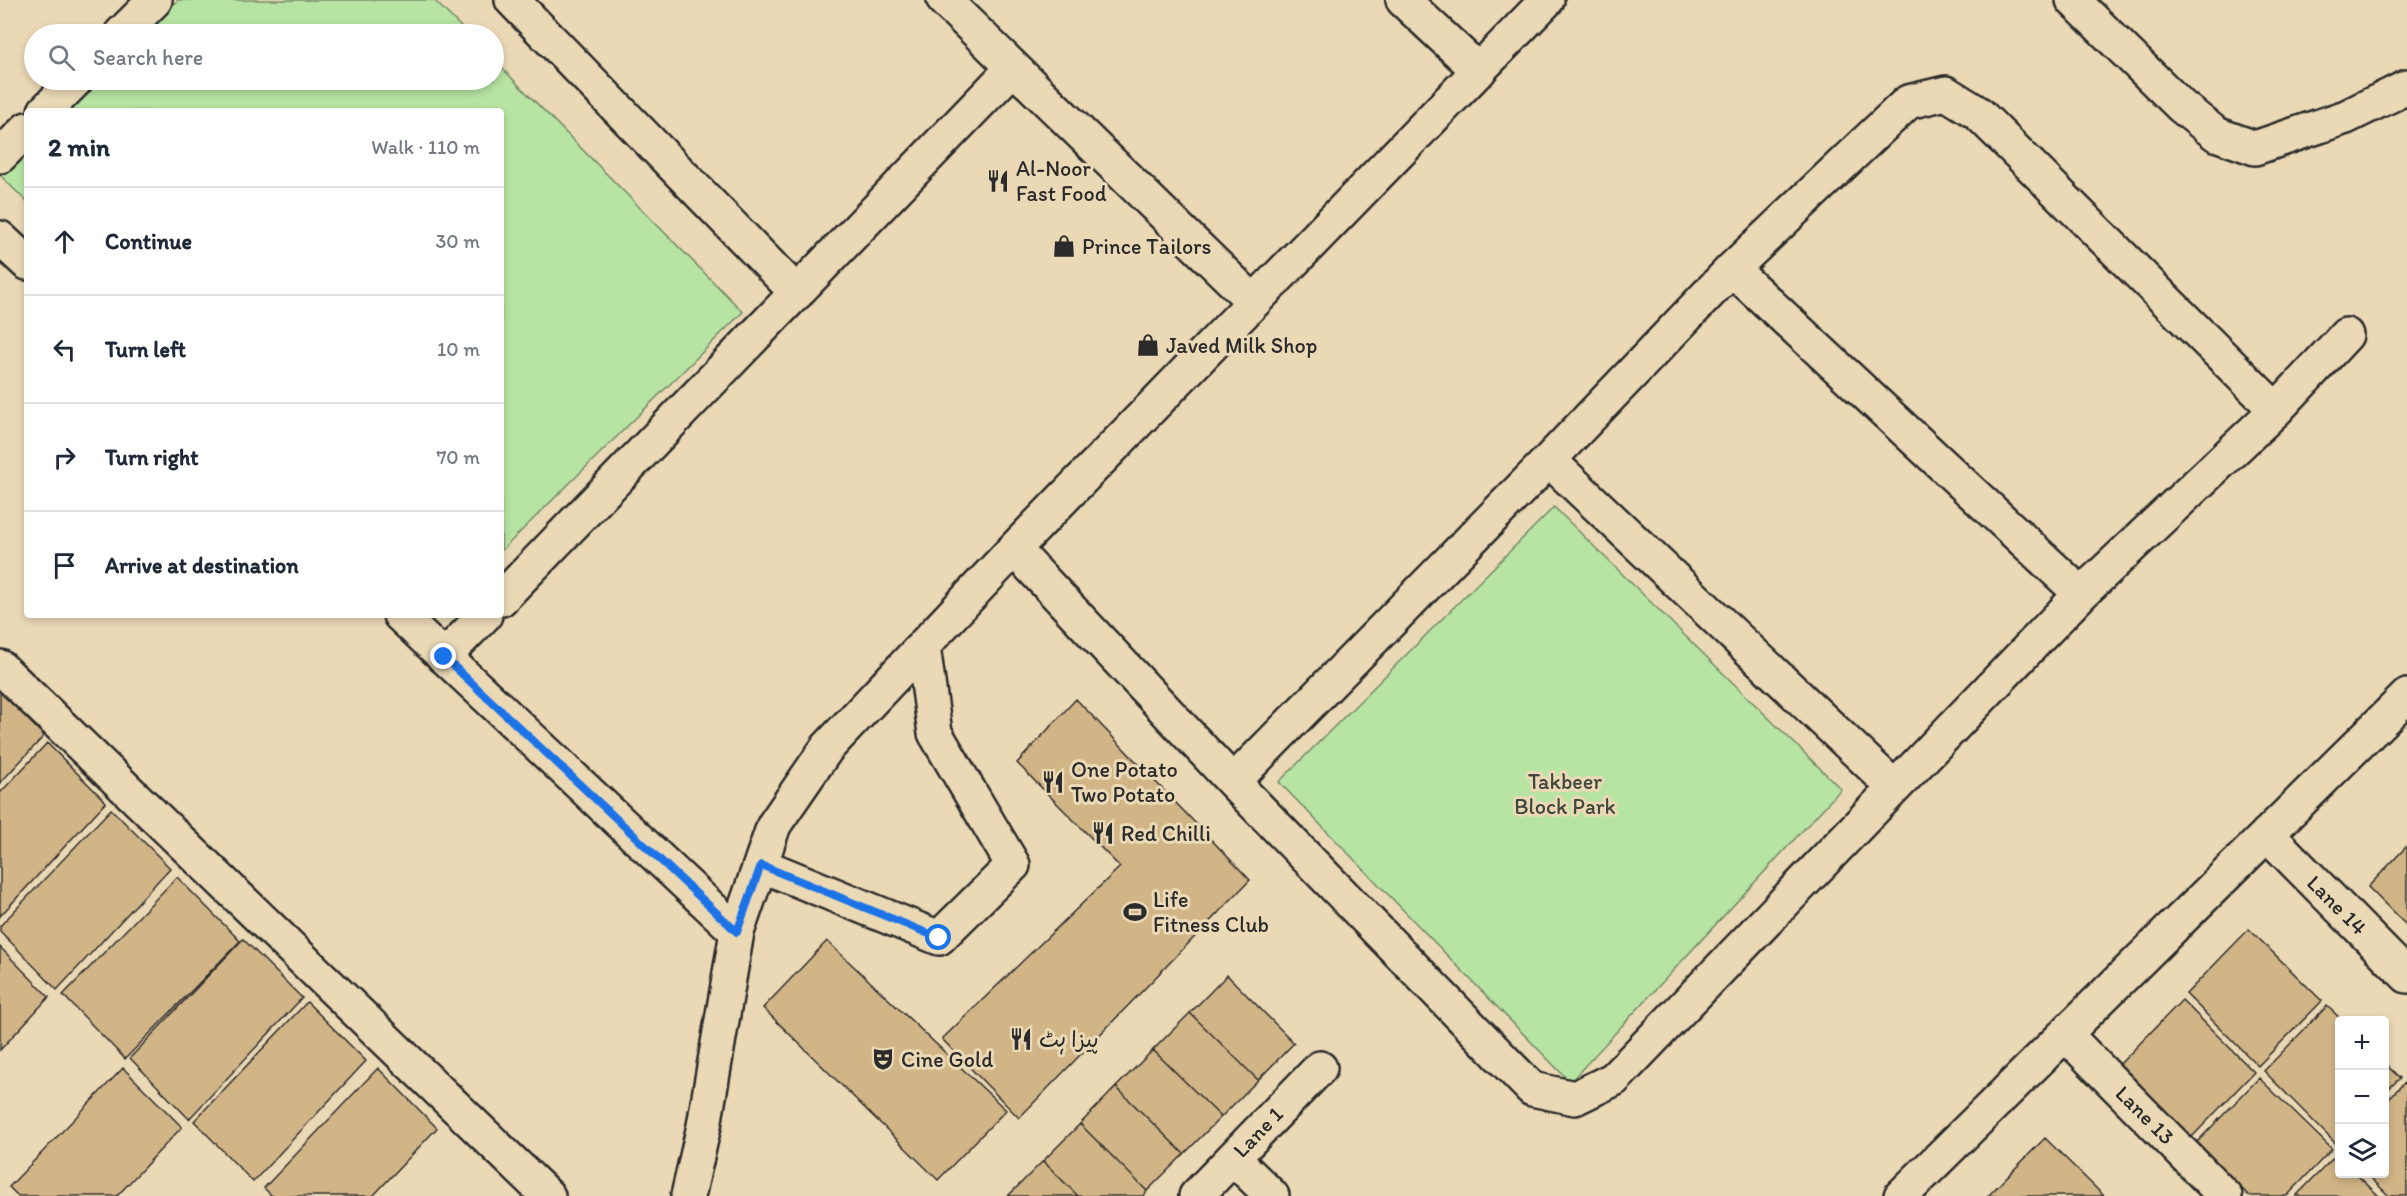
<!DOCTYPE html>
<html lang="en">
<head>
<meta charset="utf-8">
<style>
  :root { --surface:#fff; --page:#f2f2f3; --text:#1f2937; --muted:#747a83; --line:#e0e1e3 }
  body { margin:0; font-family:Itim,"Playpen Sans Arabic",sans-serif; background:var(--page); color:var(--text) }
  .controls { position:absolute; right:18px; bottom:18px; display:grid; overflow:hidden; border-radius:6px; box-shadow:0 3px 9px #0003 }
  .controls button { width:54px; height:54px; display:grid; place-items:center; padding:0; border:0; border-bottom:2px solid var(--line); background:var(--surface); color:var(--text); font:30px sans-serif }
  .stop { position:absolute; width:18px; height:18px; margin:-14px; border:4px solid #1a73e8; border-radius:50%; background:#fff }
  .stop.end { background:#1a73e8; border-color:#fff; box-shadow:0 2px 6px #0008 }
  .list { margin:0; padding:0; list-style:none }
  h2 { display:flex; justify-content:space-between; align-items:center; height:78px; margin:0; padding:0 24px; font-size:26px }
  h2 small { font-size:20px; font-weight:400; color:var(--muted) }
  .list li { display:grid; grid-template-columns:39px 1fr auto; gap:18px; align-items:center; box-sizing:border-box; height:108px; padding:0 24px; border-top:2px solid var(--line) }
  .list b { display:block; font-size:22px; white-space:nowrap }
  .list em { font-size:20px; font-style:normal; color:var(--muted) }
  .icon { flex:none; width:33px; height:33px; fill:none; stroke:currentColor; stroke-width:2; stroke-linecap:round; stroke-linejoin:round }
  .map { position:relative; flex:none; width:2407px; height:1196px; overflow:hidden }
  .search { position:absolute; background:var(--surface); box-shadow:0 3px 9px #0003; left:24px; top:24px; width:480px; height:66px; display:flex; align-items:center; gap:15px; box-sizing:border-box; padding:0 21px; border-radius:33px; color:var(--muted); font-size:22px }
  .panel { position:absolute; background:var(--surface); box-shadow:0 3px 9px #0003; left:24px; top:108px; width:480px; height:510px; border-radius:6px }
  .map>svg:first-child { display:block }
</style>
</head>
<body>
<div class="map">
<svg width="2407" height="1196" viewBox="0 0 2407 1196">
  <rect width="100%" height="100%" fill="#ebd9b6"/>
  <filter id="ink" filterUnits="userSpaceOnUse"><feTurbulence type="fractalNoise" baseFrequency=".0167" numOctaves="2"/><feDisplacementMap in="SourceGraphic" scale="12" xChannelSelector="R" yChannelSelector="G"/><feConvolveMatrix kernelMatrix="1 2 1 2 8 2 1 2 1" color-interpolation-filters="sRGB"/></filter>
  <g filter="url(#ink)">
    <!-- green -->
    <path fill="#b7e4a2" stroke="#718866" stroke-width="1.5" d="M178 0H434L468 34H143Z
      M494 60 743 312 501 551V111H66L98 80H494Z
      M27 150V202L1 176Z
      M1554 507 1841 789 1570 1082 1279 782Z"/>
    <!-- building -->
    <path fill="#d2b587" stroke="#2b2b2b" stroke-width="1.5" d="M0 691 44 736 0 783Z
      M1076 699 1250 880 1019 1118 942 1039 1120 867 1017 763Z
      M47 743 106 802 0 916V793Z
      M111 809 170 868 57 990 0 931V926Z
      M2407 846V926L2368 887Z
      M177 877 240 941 125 1059 63 995Z
      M2249 929 2322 1001 2258 1066 2186 994Z
      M243 939 302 998 189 1119 130 1058Z
      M827 941 1006 1110 938 1180 763 1008Z
      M0 947 49 997 0 1050Z
      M1227 975 1294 1043 1258 1080 1190 1013Z
      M2182 1000 2254 1072 2191 1138 2119 1065Z
      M307 1002 366 1061 253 1182 194 1121Z
      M2327 1006 2342 1020H2340V1140L2336 1144 2264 1071Z
      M1190 1013 1258 1080 1221 1117 1153 1050Z
      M1153 1050 1221 1117 1184 1154 1116 1087Z
      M2384 1063 2400 1078 2384 1093Z
      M123 1068 182 1127 117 1196H18L9 1187Z
      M378 1068 437 1128 373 1196H272L264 1188Z
      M2259 1078 2332 1149 2287 1196H2249L2197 1142Z
      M2404 1083 2407 1085V1196H2389L2367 1174H2384V1103Z
      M1116 1087 1184 1154 1147 1191 1080 1124Z
      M1080 1124 1147 1191 1143 1196H1078L1043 1161Z
      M2045 1138 2104 1196H1988Z
      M2337 1154 2340 1157V1174H2356L2379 1196H2296Z
      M1043 1161 1078 1196H1008Z"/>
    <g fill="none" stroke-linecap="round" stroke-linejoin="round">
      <!-- minor casing -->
      <g stroke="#2b2b2b" stroke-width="38">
        <path id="minor" d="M512 0 797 293
          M944 0 1254 302
          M1403 0 1479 71
          M2073 0 2181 106 2216 134 2255 148 2346 117 2407 87
          M0 238 27 263
          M1732 269 2081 594
          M1549 460 1894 787
          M1014 549 1233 782 1532 1089 1575 1098 1614 1079 2081 594 2276 410 2346 335
          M501 599 1013 68
          M400 615 737 932
          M444 657 485 615
          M0 667 548 1196
          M1233 782 1549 460 1732 269 1908 102 1946 93 1978 113 2276 410
          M2267 834 2407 976
          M761 865 939 938 1013 865 935 733 923 646
          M2065 1034 2225 1196
          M1233 1158 1272 1196
          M688 1196 704 1126 737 932 774 825 827 748 1014 549 1547 0
          M1196 1196 1320 1068
          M1901 1196 2407 696"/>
      </g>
      <!-- major casing -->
      <g stroke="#2b2b2b" stroke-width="38">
        <path id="major" d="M121 34 155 0
          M45 111 76 80
          M0 156 27 129"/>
      </g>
      <!-- minor -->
      <use href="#minor" stroke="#ebd9b6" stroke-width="33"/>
      <!-- major -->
      <use href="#major" stroke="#ebd9b6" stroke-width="33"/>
    </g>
  </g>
  <g fill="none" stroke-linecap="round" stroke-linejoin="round" filter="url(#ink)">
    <!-- route -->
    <path stroke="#1a73e8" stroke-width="8" d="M444 657 737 932 761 865 939 938"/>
  </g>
  <!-- icons -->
  <defs>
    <g id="restaurant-bare" transform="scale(1.8)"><path d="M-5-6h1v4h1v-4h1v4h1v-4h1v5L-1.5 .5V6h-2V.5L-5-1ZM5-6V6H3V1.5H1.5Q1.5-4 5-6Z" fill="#2b2b2b" stroke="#ebd9b6" stroke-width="2.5" paint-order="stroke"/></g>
    <g id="shop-bare" transform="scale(1.8)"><path d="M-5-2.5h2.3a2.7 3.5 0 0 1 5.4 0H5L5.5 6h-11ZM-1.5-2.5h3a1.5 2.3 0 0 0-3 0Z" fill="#2b2b2b" stroke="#ebd9b6" stroke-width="2.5" paint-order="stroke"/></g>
    <g id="stadium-bare" transform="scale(1.8)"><path d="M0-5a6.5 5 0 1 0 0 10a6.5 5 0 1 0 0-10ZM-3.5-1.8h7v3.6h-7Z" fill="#2b2b2b" stroke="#ebd9b6" stroke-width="2.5" paint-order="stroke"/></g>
    <g id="theatre-bare" transform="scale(1.8)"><path d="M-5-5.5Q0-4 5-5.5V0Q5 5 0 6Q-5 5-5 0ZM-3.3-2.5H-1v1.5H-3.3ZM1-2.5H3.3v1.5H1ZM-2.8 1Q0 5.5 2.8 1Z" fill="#2b2b2b" stroke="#ebd9b6" stroke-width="2.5" paint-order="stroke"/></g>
  </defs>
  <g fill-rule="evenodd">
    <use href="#restaurant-bare" x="998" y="181"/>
    <use href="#shop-bare" x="1064" y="246"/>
    <use href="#shop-bare" x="1148" y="345"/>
    <use href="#restaurant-bare" x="1053" y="782"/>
    <use href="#restaurant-bare" x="1103" y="833"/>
    <use href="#stadium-bare" x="1135" y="912"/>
    <use href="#restaurant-bare" x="1021" y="1039"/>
    <use href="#theatre-bare" x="883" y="1059"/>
  </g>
  <g text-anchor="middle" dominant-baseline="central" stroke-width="6" stroke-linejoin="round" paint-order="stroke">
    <!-- poi labels -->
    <g font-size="22" fill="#2b2b2b" stroke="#ebd9b6" text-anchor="start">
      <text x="1016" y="168">Al-Noor<tspan x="1016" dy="25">Fast Food</tspan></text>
      <text x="1082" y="246">Prince Tailors</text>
      <text x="1166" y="345">Javed Milk Shop</text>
      <text x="1071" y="769">One Potato<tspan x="1071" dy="25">Two Potato</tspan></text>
      <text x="1121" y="833">Red Chilli</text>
      <text x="1153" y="899">Life<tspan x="1153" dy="25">Fitness Club</tspan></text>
      <text x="1039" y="1039">پیزا ہٹ</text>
      <text x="901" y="1059">Cine Gold</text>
    </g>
    <!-- park labels -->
    <g font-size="22" fill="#40473d" stroke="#ebd9b6">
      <text x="1565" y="781">Takbeer<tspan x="1565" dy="25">Block Park</tspan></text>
    </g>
    <!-- street labels -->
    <g font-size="22" fill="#2b2b2b" stroke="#ebd9b6">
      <text transform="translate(2337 905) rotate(45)">Lane 14</text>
      <text transform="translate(2145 1115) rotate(45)">Lane 13</text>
      <text transform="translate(1258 1132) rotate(-46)">Lane 1</text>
    </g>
  </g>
</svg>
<div class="controls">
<button>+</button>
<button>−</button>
<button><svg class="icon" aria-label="layers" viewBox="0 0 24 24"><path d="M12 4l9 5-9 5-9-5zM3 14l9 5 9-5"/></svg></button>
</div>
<div class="stop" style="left:939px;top:938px"></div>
<div class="stop end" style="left:444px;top:657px"></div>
<div class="search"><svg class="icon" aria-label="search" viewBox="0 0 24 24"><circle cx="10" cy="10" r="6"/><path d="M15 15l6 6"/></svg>Search here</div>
<section class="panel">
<h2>2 min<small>Walk · 110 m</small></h2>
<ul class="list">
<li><svg class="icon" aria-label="ahead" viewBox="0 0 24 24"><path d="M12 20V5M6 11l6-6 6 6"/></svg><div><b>Continue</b></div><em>30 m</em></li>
<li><svg class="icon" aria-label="left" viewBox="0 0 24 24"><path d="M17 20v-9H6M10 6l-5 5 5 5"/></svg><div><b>Turn left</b></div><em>10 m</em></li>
<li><svg class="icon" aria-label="right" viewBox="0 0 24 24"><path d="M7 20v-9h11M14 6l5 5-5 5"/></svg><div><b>Turn right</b></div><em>70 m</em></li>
<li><svg class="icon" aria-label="arrive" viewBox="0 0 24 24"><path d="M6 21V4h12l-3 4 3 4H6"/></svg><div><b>Arrive at destination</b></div></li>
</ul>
</section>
</div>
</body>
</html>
